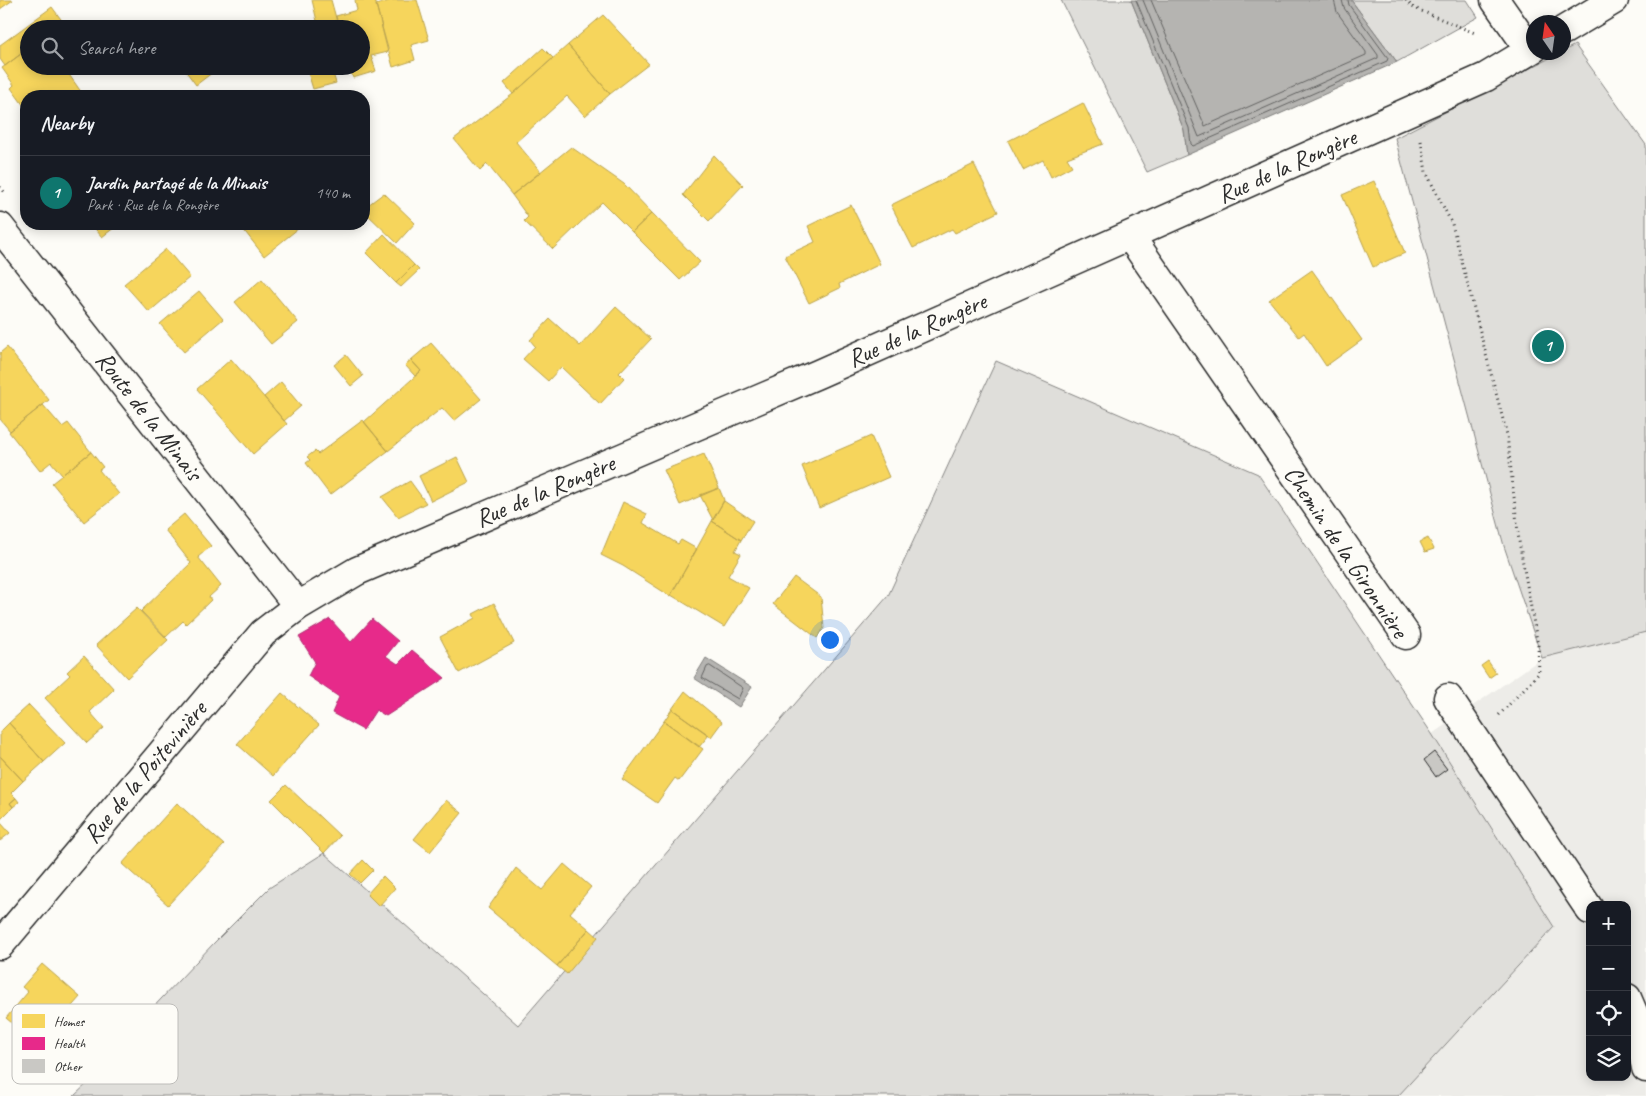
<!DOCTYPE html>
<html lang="en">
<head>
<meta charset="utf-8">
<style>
  :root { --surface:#171b24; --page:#242831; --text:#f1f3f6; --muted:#9ea1a6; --line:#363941; --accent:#0f766e }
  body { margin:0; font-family:Caveat,sans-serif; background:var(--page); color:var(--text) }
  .controls { position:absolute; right:15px; bottom:15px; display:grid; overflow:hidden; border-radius:10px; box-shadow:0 2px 12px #0003 }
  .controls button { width:45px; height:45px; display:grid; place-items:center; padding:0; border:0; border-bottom:1px solid var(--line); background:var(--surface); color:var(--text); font:25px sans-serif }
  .compass { position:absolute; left:1526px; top:15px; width:45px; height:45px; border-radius:50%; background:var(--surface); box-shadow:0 2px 12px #0003; rotate:347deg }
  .you { position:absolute; left:829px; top:639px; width:18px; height:18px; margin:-12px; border:4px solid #fff; border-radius:50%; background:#1a73e8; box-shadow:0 0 0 8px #1a73e833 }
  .badge { display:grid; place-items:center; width:32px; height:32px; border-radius:50%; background:var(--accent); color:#fff; font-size:16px; font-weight:700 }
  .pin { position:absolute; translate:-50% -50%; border:2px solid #fff; box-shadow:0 1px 5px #0006 }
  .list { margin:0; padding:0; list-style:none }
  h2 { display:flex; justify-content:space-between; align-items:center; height:65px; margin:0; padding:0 20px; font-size:21px }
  h2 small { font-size:16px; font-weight:400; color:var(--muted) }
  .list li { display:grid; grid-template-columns:32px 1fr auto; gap:15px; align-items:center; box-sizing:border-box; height:75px; padding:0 20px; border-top:1px solid var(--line) }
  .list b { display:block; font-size:19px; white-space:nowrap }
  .list p { margin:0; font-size:16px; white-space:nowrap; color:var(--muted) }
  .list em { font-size:16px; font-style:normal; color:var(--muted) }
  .icon { flex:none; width:28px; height:28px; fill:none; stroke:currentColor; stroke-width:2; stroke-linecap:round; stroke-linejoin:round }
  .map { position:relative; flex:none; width:1646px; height:1096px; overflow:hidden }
  .search { position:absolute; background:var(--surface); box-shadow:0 2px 12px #0003; left:20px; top:20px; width:350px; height:55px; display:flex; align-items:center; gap:12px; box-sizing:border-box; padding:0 18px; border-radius:28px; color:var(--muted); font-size:19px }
  .panel { position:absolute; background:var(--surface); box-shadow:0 2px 12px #0003; left:20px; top:90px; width:350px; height:140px; border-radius:20px }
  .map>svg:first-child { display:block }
</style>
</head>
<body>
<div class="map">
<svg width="1646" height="1096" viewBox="0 0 1646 1096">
  <rect width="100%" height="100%" fill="#fdfcf7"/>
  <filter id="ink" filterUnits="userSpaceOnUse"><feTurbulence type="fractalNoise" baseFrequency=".02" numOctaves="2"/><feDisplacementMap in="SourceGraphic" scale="10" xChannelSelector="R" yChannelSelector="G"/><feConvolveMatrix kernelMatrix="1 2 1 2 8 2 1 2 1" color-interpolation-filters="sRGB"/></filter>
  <g filter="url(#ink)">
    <!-- built -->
    <path fill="#edece8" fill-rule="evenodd" d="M1646 632V1096H1398L1554 927 1432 734 1542 658ZM1590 905H1627V1077H1590Z"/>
    <!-- green -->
    <path fill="#dfdeda" stroke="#858482" d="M1061 0H1131L1184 130 1187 155 1147 172Z
      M1351 0H1467L1478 17 1397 62Z
      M1575 45 1646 145V632L1542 658 1504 546 1395 138Z
      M996 361 1258 474 1432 734 1554 927 1398 1096H74L90 1081 144 1017 214 943 269 888 324 853 518 1025 888 596Z"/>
    <!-- water -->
    <path fill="#b5b4b1" stroke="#7e7d7b" d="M1131 0H1351L1397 62 1187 155 1184 130Z
      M706 658 752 687 739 707 694 678Z"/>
    <!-- homes -->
    <path fill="#f6d55c" stroke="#b9a24d" d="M0 0H13L0 9Z
      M312 0H331L339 29H296L317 21Z
      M355 0H375L388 52 371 56 376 71 353 78 349 66H361V29H339L336 16 357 10Z
      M392 0H417L429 40 411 45 415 60 393 67 376 5Z
      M52 7 63 22 54 29H29V48L5 66 0 59V45Z
      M603 15 649 64 610 94 568 45Z
      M568 45 610 94 585 116 567 96 516 142 541 172 512 195 487 164 480 171 454 139 513 94Z
      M29 48V66H63L84 96H26L24 106 11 88 14 85 2 68Z
      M543 48 553 58 513 94 504 83Z
      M182 66H221L196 85Z
      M306 66H336L331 67 336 83 313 89Z
      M1083 103 1103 144 1067 158 1072 166 1051 177 1043 160 1023 170 1008 141Z
      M571 147 624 184 652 213 632 232 602 202 553 249 524 221 528 217 512 195Z
      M714 155 743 185 709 221 683 195Z
      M974 164 998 212 955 233 952 229 913 248 891 205Z
      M1374 181 1405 253 1373 267 1342 195Z
      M384 193 415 223 397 243 364 211V208Z
      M851 205 880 264 839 284 840 288 809 303 785 256 815 242 808 226Z
      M652 213 700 262 680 280 632 232Z
      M91 224H119L102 237Z
      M239 224H304L264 256Z
      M384 234 414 265 396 283 366 253Z
      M166 249 190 277 149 312 124 284Z
      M414 265 419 270 401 287 396 283Z
      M1312 270 1362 340 1326 366 1304 333 1299 337 1269 300Z
      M262 279 298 322 271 344 235 302Z
      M199 291 223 319 184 352 160 324Z
      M616 307 651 339 619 373 624 378 600 404 561 367 548 381 523 359 535 346 530 340 550 319 580 346Z
      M431 343 481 399 454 421 442 408 388 451 364 422 421 371 411 360Z
      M7 347 49 400 10 431 0 419V353Z
      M346 355 363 376 351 386 334 365Z
      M231 359 287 424 253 454 197 389Z
      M411 360 421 371 415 376 405 365Z
      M281 382 301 406 284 421 264 397Z
      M43 405 62 427 68 423 91 452 62 475 51 462 40 471 9 432Z
      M363 420 388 451 330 495 306 463 310 460 307 457 315 451 318 454Z
      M871 436 889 477 819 508 802 466Z
      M91 452 103 467 99 470 119 494 84 522 52 483Z
      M704 454 719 488 680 505 664 470Z
      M457 457 469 482 431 501 419 476Z
      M410 481 426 503 398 517 382 497Z
      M719 488 724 500 713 520 700 495Z
      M724 501 753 521 741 540 712 521Z
      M623 502 647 514 643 523 678 544 681 540 697 549 670 596 623 566 601 555Z
      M184 514 211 546 198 557 221 586 209 597 211 600 186 624 183 621 166 637 141 611 191 563 165 530Z
      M712 521 741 540 735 551 741 554 728 576 749 588 724 627 671 595Z
      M1428 538 1434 549 1425 552 1420 542Z
      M794 577 821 597 824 628 817 638 773 604Z
      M494 603 514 643 459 673 440 637 475 618 473 614Z
      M137 608 168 640 127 678 96 645Z
      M84 656 114 689 90 712 104 728 87 743 45 698 70 675 67 672Z
      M1488 661 1496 673 1489 678 1481 666Z
      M685 691 722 722 711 737 672 709Z
      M282 693 319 725 273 776 237 744Z
      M29 705 65 743 44 762 9 723Z
      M672 709 709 735 699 747 664 721Z
      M664 721 703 749 679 781 675 778 657 803 622 779Z
      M9 723 44 762 23 781 0 756V732Z
      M0 756 23 781 11 793 16 798 10 803 13 807 0 820Z
      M286 785 340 836 324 853 271 800Z
      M16 798 19 802 13 807 10 803Z
      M446 800 462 813 430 852 414 839Z
      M177 803 224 845 168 905 122 864Z
      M0 822 10 833 0 841Z
      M363 860 373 870 360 883 350 874Z
      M564 864 591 887 570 913 589 929 557 966 488 908 516 868 542 890Z
      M383 876 395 888 379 906 367 894Z
      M589 929 598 937 567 974 557 966Z
      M42 964 80 997 66 1013 71 1018 44 1050 6 1018 28 992 22 987Z"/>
    <!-- health -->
    <path fill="#e7298a" stroke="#af2a6e" d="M330 619 351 642 372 619 398 641 386 656 398 664 412 650 445 678 386 716 376 710 363 730 332 713 339 697 308 676 315 662 299 637Z"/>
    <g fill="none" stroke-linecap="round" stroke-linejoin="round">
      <!-- shore -->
      <path stroke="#626261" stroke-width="1" d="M1136 0 1189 128 1191 144 1193 146 1387 61 1388 58 1349 5 1348 0
        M1143 0 1199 137 1378 58V55L1344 8 1342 0
        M1151 0 1205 126 1366 55V52L1337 12 1334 0
        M710 666 743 688 738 699 702 678 707 667Z"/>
    </g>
    <!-- building -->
    <path fill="#c9c8c4" stroke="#2b2b2b" d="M1434 752 1447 769 1436 777 1424 760Z"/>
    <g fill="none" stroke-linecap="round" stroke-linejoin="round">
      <!-- minor casing -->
      <g stroke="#2b2b2b" stroke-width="31">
        <path id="minor" d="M1495 0 1530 50
          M1564 30 1614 0
          M0 227 298 606
          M1130 236 1406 635
          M1448 698 1590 910
          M0 945 263 633 298 606 357 571 818 374 1486 77 1534 48
          M1627 998 1636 1019 1646 1068"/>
      </g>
      <!-- path -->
      <path stroke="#2b2b2b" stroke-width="3" stroke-dasharray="1 4" stroke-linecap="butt" d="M1406 0 1412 7 1477 34
        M1421 141 1426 172 1452 224 1507 435 1519 541 1538 646 1539 673 1499 715
        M0 187 6 194"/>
      <!-- minor -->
      <use href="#minor" stroke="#fdfcf7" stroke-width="28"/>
    </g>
  </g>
  <g text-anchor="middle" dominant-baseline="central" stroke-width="5" stroke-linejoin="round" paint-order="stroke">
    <!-- street labels -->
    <g font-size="25" fill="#2b2b2b" stroke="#fdfcf7">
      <text transform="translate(1287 166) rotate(-24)">Rue de la Rongère</text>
      <text transform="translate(917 330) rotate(-24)">Rue de la Rongère</text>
      <text transform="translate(149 416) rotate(52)">Route de la Minais</text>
      <text transform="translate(545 491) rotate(-23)">Rue de la Rongère</text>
      <text transform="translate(1346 552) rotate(56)">Chemin de la Gironnière</text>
      <text transform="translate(145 772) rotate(-50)">Rue de la Poitevinière</text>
    </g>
  </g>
  <!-- legend -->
  <rect x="12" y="1004" width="166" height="80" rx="8" fill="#fdfcf7" stroke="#bebdba" stroke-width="1"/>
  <rect x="22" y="1014" width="23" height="14" fill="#f6d55c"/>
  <rect x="22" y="1037" width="23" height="13" fill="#e7298a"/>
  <rect x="22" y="1059" width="23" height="14" fill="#c9c8c4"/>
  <g font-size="14" fill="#2b2b2b">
    <text x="54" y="1026">Homes</text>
    <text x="54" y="1048">Health</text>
    <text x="54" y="1071">Other</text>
  </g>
</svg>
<div class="controls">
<button>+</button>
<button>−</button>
<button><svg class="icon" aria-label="locate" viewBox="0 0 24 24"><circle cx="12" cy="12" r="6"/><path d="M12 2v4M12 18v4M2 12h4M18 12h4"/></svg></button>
<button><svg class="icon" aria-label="layers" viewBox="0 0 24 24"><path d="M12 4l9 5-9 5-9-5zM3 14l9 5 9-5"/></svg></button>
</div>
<svg class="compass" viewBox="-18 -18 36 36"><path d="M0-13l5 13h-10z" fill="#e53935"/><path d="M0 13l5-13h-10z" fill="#9ea1a6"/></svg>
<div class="you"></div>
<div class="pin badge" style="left:1548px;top:346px">1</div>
<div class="search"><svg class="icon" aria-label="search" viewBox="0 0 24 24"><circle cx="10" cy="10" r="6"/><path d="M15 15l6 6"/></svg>Search here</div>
<section class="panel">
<h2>Nearby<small></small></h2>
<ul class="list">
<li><span class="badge">1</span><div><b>Jardin partagé de la Minais</b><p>Park · Rue de la Rongère</p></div><em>140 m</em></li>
</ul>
</section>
</div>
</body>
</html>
